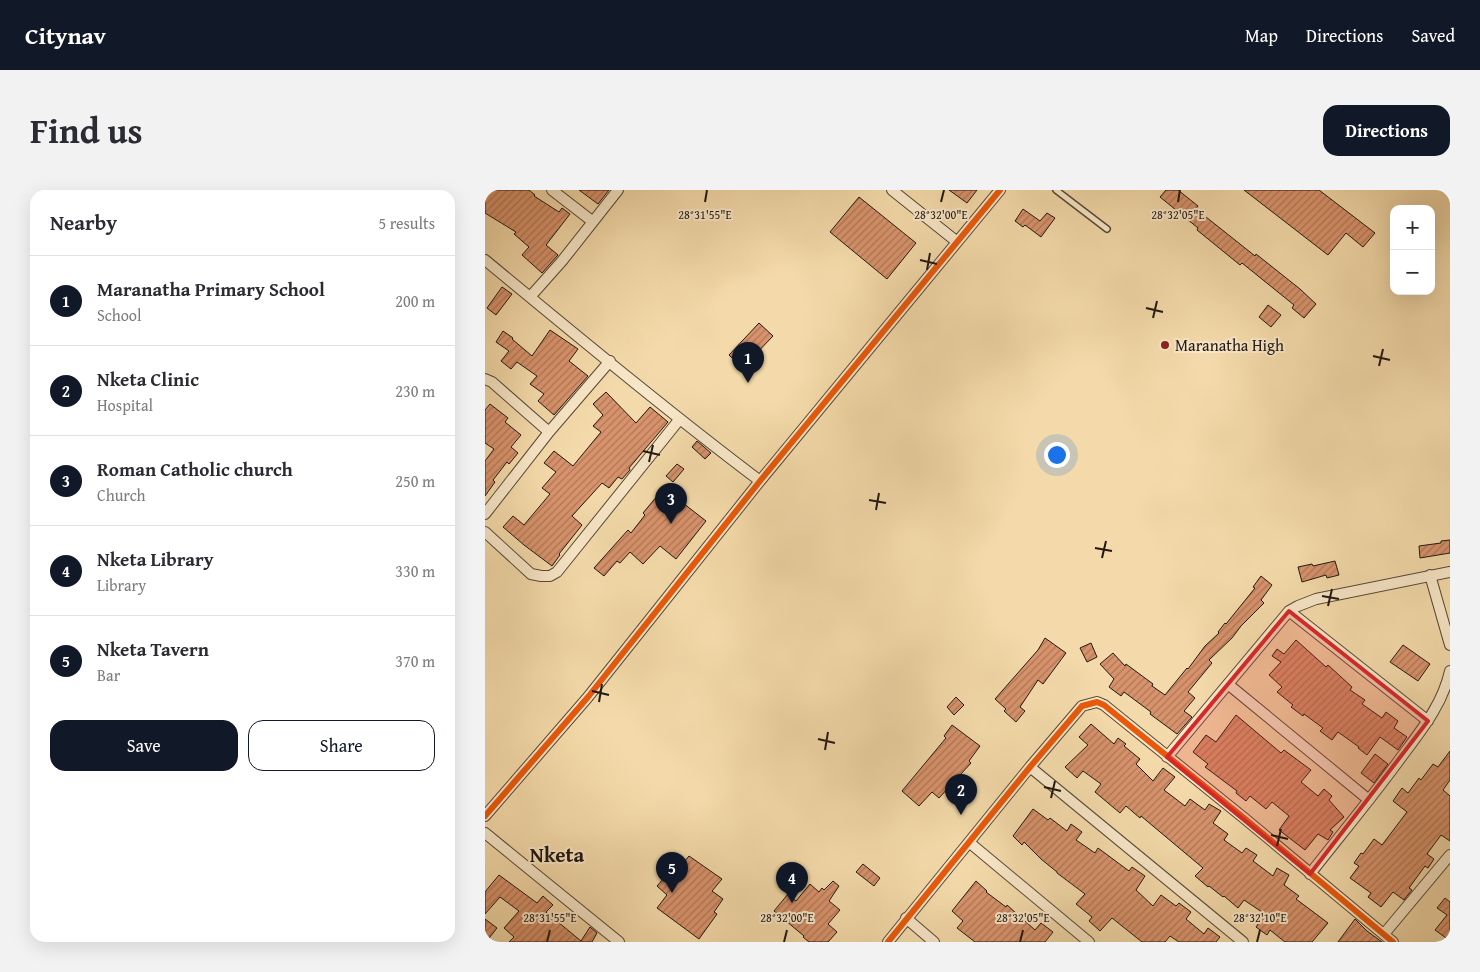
<!DOCTYPE html>
<html lang="en">
<head>
<meta charset="utf-8">
<style>
  :root { --surface:#fff; --page:#f2f2f3; --text:#2b2b33; --muted:#7c7c81; --line:#e1e1e2; --accent:#111827 }
  body { margin:0; font-family:"Gentium Book Plus",serif; background:var(--page); color:var(--text) }
  .controls { position:absolute; right:15px; top:15px; display:grid; overflow:hidden; border-radius:10px; box-shadow:0 5px 20px #0002 }
  .controls button { width:45px; height:45px; display:grid; place-items:center; padding:0; border:0; border-bottom:1px solid var(--line); background:var(--surface); color:var(--text); font:25px sans-serif }
  .you { position:absolute; left:571px; top:264px; width:18px; height:18px; margin:-12px; border:4px solid #fff; border-radius:50%; background:#1a73e8; box-shadow:0 0 0 8px #1a73e833 }
  .badge { display:grid; place-items:center; width:32px; height:32px; border-radius:50%; background:var(--accent); color:#fff; font-size:16px; font-weight:700 }
  .pin { position:absolute; translate:-50% -41px; filter:drop-shadow(0 1px 2px #0008) }
  .pin::after { content:''; position:absolute; top:26px; width:18px; height:15px; background:inherit; clip-path:polygon(0 0,100% 0,50% 100%) }
  .list { margin:0; padding:0; list-style:none }
  h2 { display:flex; justify-content:space-between; align-items:center; height:65px; margin:0; padding:0 20px; font-size:21px }
  h2 small { font-size:16px; font-weight:400; color:var(--muted) }
  .list li { display:grid; grid-template-columns:32px 1fr auto; gap:15px; align-items:center; box-sizing:border-box; height:90px; padding:0 20px; border-top:1px solid var(--line) }
  .list b { display:block; font-size:19px; white-space:nowrap }
  .list p { margin:0; font-size:16px; white-space:nowrap; color:var(--muted) }
  .list em { font-size:16px; font-style:normal; color:var(--muted) }
  .actions { display:flex; gap:10px; padding:15px 20px }
  .actions a { flex:1; padding:11px 0; border:1px solid var(--accent); border-radius:15px; text-align:center; font-size:18px; color:var(--accent) }
  .actions .main { background:var(--accent); color:#fff }
  .map { position:relative; flex:none; width:965px; height:752px; overflow:hidden; border-radius:15px }
  header { display:flex; align-items:center; gap:30px; box-sizing:border-box; height:70px; padding:0 25px; background:var(--accent); color:#fff }
  header strong { font-size:24px }
  nav { display:flex; gap:28px; margin-inline-start:auto; font-size:18px }
  .intro { display:flex; align-items:center; justify-content:space-between; box-sizing:border-box; height:120px; padding:0 30px }
  h1 { margin:0; font-size:35px }
  .button { padding:12px 22px; border-radius:15px; background:var(--accent); color:#fff; font-size:18px; font-weight:700 }
  main { display:flex; gap:30px; padding:0 30px }
  aside { flex:1; background:var(--surface); border-radius:15px; box-shadow:0 5px 20px #0002 }
  .map>svg:first-child { display:block }
</style>
</head>
<body>
<header>
<strong>Citynav</strong>
<nav><a>Map</a><a>Directions</a><a>Saved</a></nav>
</header>
<div class="intro"><h1>Find us</h1><a class="button">Directions</a></div>
<main>
<aside>
<h2>Nearby<small>5 results</small></h2>
<ul class="list">
<li><span class="badge">1</span><div><b>Maranatha Primary School</b><p>School</p></div><em>200 m</em></li>
<li><span class="badge">2</span><div><b>Nketa Clinic</b><p>Hospital</p></div><em>230 m</em></li>
<li><span class="badge">3</span><div><b>Roman Catholic church</b><p>Church</p></div><em>250 m</em></li>
<li><span class="badge">4</span><div><b>Nketa Library</b><p>Library</p></div><em>330 m</em></li>
<li><span class="badge">5</span><div><b>Nketa Tavern</b><p>Bar</p></div><em>370 m</em></li>
</ul>
<div class="actions"><a class="main">Save</a><a>Share</a></div>
</aside>
<div class="map">
<svg width="965" height="752" viewBox="0 0 965 752">
  <defs>
    <pattern id="building-hatch" width="6" height="6" patternUnits="userSpaceOnUse" patternTransform="scale(1.25)"><rect width="6" height="6" fill="#d8936c"/><path d="M-1 1l2-2M0 6l6-6M5 7l2-2" fill="none" stroke="#af7757"/></pattern>
  </defs>
  <rect width="100%" height="100%" fill="#f4daaa"/>
  <filter id="stains"><feTurbulence type="fractalNoise" baseFrequency=".004" numOctaves="4"/><feColorMatrix values="0 0 0 0 .2 0 0 0 0 .09 0 0 0 0 .02 0 0 0 .5 -.17"/></filter>
  <radialGradient id="worn" r=".72"><stop offset=".6" stop-color="#630" stop-opacity="0"/><stop offset="1" stop-color="#630" stop-opacity=".3"/></radialGradient>
  <!-- building -->
  <path fill="url(#building-hatch)" stroke="#211711" d="M0 0H44L50 5 49 6 74 22 77 18 85 24 61 55 73 65 57 83 37 65 44 57 29 44 31 42 0 23Z
    M94 0H124L113 14Z
    M464 0H492L482 13Z
    M681 0H693L713 16 711 19 770 66 771 64 815 99 831 114 819 128 807 118 809 115 757 73 755 75 712 40 713 38 675 7Z
    M759 0H834L890 43 878 57 861 43 843 65Z
    M374 7 431 53 402 89 345 42Z
    M538 19 555 31 562 23 570 28 556 47 540 35 538 37 530 31Z
    M17 97 27 104 11 125 2 118Z
    M783 115 796 125 786 137 774 127Z
    M274 133 288 146 266 169 268 170 259 179 244 165Z
    M65 140 93 159 84 171 103 186 69 225 53 211 59 204 45 194 52 186 32 172 26 179 16 171 24 161 11 152 18 141 28 148 27 149 47 166Z
    M121 202 151 233 165 217 183 232 144 278 145 280 137 289 133 287 124 298 117 293 87 326 97 335 74 364 75 365 67 376 39 355 18 337 28 326 39 335 65 304 57 298 71 282 59 273 69 261 88 276 116 242 108 236 118 225 108 214Z
    M5 214 23 228 20 232 36 245 26 257 33 263 24 274 22 272 8 290 10 292 0 306V271L9 259 0 253V220Z
    M212 251 226 263 220 269 207 257Z
    M192 274 199 279 188 292 181 286Z
    M180 299 221 331 191 369 175 356 158 374 145 362 135 373 132 371 119 386 109 378 143 340 146 343 160 325 158 323 173 305 174 306Z
    M965 350V363L935 368 934 356 956 353V351Z
    M850 371 854 385 842 388 841 385 817 392 813 377 827 374 828 376Z
    M776 386 787 395 776 410 779 413 756 436 747 448 724 470 727 473 703 502 710 508 699 521 707 527 692 544 665 524 666 522 639 502 636 506 624 497 629 489 615 474 628 463 640 476 641 474 668 494 667 496 680 505 702 478 703 479 720 456 734 443 733 442 740 433 741 434 770 398 768 397Z
    M560 448 581 463 558 494 553 490 535 517 540 521 531 532 519 521 521 519 510 509 553 460Z
    M811 450 841 477 843 475 867 497 865 500 880 510 877 514 897 528 901 522 913 531 909 538 922 547 913 560 895 547 882 565 873 558 874 557 853 542 847 550 835 541 838 538 819 524 818 526 806 517 808 515 792 502 797 497 784 485 796 472 787 466 792 459 799 464Z
    M606 453 612 467 602 472 595 458Z
    M918 455 945 474 933 491 905 472Z
    M471 507 479 515 469 525 462 517Z
    M751 525 796 563 799 560 826 580 816 592 833 606 839 599 847 606 844 610 859 627 845 640 848 642 843 650 833 644 820 660 794 640 804 626 787 612 781 619 765 606 761 611 751 603 752 601 720 577 723 574 708 562 721 545 731 552Z
    M606 534 629 554 633 548 641 554 639 556 655 569 651 574 668 591 678 578 690 587 679 600 700 616 705 609 720 620 724 614 736 621 728 633 743 644 739 650 757 663 761 658 772 665 768 671 788 686 792 678 804 685 799 695 814 706 811 709 843 733 827 752H800L785 740 782 745 771 737 780 724 759 710 753 718 739 706 738 707 724 696 723 697 710 686 718 678 656 626 655 628 641 616 635 623 610 602 616 594 598 581 592 588 580 577 603 555 594 547Z
    M467 535 495 556 484 571 486 573 454 608 447 602 434 616 417 601 461 548 459 546Z
    M965 561V590L958 600 965 606V651L956 645 942 664 949 669 943 678 940 676 924 698 927 700 919 710 908 702 896 717 883 707 886 703 865 688 874 676 869 673 876 663 878 664 889 649 897 655 922 622 908 611 917 598 923 603 934 588 936 590 948 574 953 577Z
    M890 564 903 574 889 593 876 583Z
    M548 619 563 630 565 628 582 641 586 634 597 642 591 650 610 663 613 658 644 681 647 677 660 686 651 700 668 716 676 705 691 716 694 713 706 722 701 729 719 744 723 738 735 747 731 752H694L685 746 680 752H657L627 728 615 741 604 731 607 727 591 714 600 704 572 683V682L556 669 539 652 537 655 528 646Z
    M204 666 237 689 227 701 238 709 229 722 232 724 214 749 172 718 182 705 172 696 185 681 189 684Z
    M378 674 395 688 389 696 371 682Z
    M14 685 52 713 58 706 68 715 61 722 96 751 105 737 112 743 107 752H24L29 747 19 738 34 721 15 707 0 724V702Z
    M348 691 354 696 344 711 355 720 343 734 352 742 343 752H324L318 747 319 746 289 721 303 704 311 711 325 694 334 702 337 698 339 700Z
    M491 691 502 701 501 702 521 717 522 715 550 740 556 733 568 742 560 752H490L472 738 478 731 467 721Z
    M960 708 965 712V743L961 748 950 740 962 725 952 718Z
    M0 729 12 738 1 752H0Z
    M870 729 882 741 897 752H853Z"/>
  <g fill="none" stroke-linecap="round" stroke-linejoin="round">
    <!-- lane casing -->
    <g stroke="#564837" stroke-width="8">
      <path id="lane" d="M571 0 622 39"/>
    </g>
    <!-- street casing -->
    <g stroke="#564837" stroke-width="12">
      <path id="street" d="M67 0 107 31
        M407 0 471 51
        M0 70C91 145 181 220 275 291
        M45 107 77 71 133 0
        M0 189 7 192 64 242
        M0 324 64 242 125 171
        M0 342 46 384 56 386H65L72 382 194 230
        M945 385 965 455
        M804 421 943 531
        M744 495 884 610
        M682 567 804 421 813 416 831 409 965 382
        M545 577 758 752
        M0 626 103 507 275 291 515 0
        M0 643 134 752
        M485 653 604 752
        M825 684C854 647 884 611 912 573 933 544 957 517 965 481
        M421 728 449 752
        M899 744 965 665
        M403 752 545 577 597 516 612 512 619 515 759 628 908 752"/>
    </g>
    <!-- lane -->
    <use href="#lane" stroke="#f8e7c8" stroke-width="5"/>
    <!-- street -->
    <use href="#street" stroke="#f8e7c8" stroke-width="10"/>
    <!-- cycleway casing -->
    <g stroke="#f8e7c8" stroke-width="9">
      <path id="cycleway" d="M0 626 103 507 275 291 515 0
        M403 752 545 577 597 516 612 512 619 515 759 628 908 752"/>
    </g>
    <!-- cycleway -->
    <use href="#cycleway" stroke="#e8590c" stroke-width="6"/>
  </g>
  <!-- marked area -->
  <path fill="#d62828" fill-opacity="0.2" stroke="#d62828" stroke-width="4" stroke-linejoin="round" d="M804 421 943 531 825 684 682 567Z"/>
  <!-- ticks -->
  <path fill="none" stroke="#211711" stroke-width="2" d="M220 12 222 0M456 12 459 0M693 12 695 0M435 70 452 74M442 80 445 63M661 118 678 122M668 128 672 111M888 166 905 170M894 176 898 159M158 261 175 265M164 272 168 255M384 310 401 313M391 320 394 303M610 358 627 361M617 368 621 351M837 406 854 409M843 416 847 399M107 501 124 505M114 512 117 494M333 549 350 553M340 560 343 542M559 597 576 601M566 608 570 591M786 645 803 649M792 656 796 639M62 752 65 740M299 752 302 740M535 752 538 740M772 752 775 740"/>
  <!-- markers -->
  <circle fill="#8f2418" stroke="#f8e7c8" stroke-width="2" cx="680" cy="155" r="5"/>
  <g text-anchor="middle" dominant-baseline="central" stroke-width="4" stroke-linejoin="round" paint-order="stroke">
    <!-- poi labels -->
    <g font-size="16" fill="#211711" stroke="#f8e7c8" text-anchor="start">
      <text x="690" y="155">Maranatha High</text>
    </g>
    <!-- district labels -->
    <g font-size="21" font-weight="bold" fill="#211711" stroke="#f8e7c8">
      <text x="72" y="664">Nketa</text>
    </g>
  </g>
  <g font-size="12" text-anchor="middle" fill="#211711" stroke="#f8e7c8" stroke-width="4" stroke-linejoin="round" paint-order="stroke">
    <text x="220" y="29">28°31'55"E</text>
    <text x="456" y="29">28°32'00"E</text>
    <text x="693" y="29">28°32'05"E</text>
    <text x="65" y="732">28°31'55"E</text>
    <text x="302" y="732">28°32'00"E</text>
    <text x="538" y="732">28°32'05"E</text>
    <text x="775" y="732">28°32'10"E</text>
  </g>
  <rect width="100%" height="100%" filter="url(#stains)"/>
  <rect width="100%" height="100%" fill="url(#worn)"/>
</svg>
<div class="controls">
<button>+</button>
<button>−</button>
</div>
<div class="you"></div>
<div class="pin badge" style="left:263px;top:193px">1</div>
<div class="pin badge" style="left:476px;top:625px">2</div>
<div class="pin badge" style="left:186px;top:334px">3</div>
<div class="pin badge" style="left:307px;top:713px">4</div>
<div class="pin badge" style="left:187px;top:703px">5</div>
</div>
</main>
</body>
</html>
